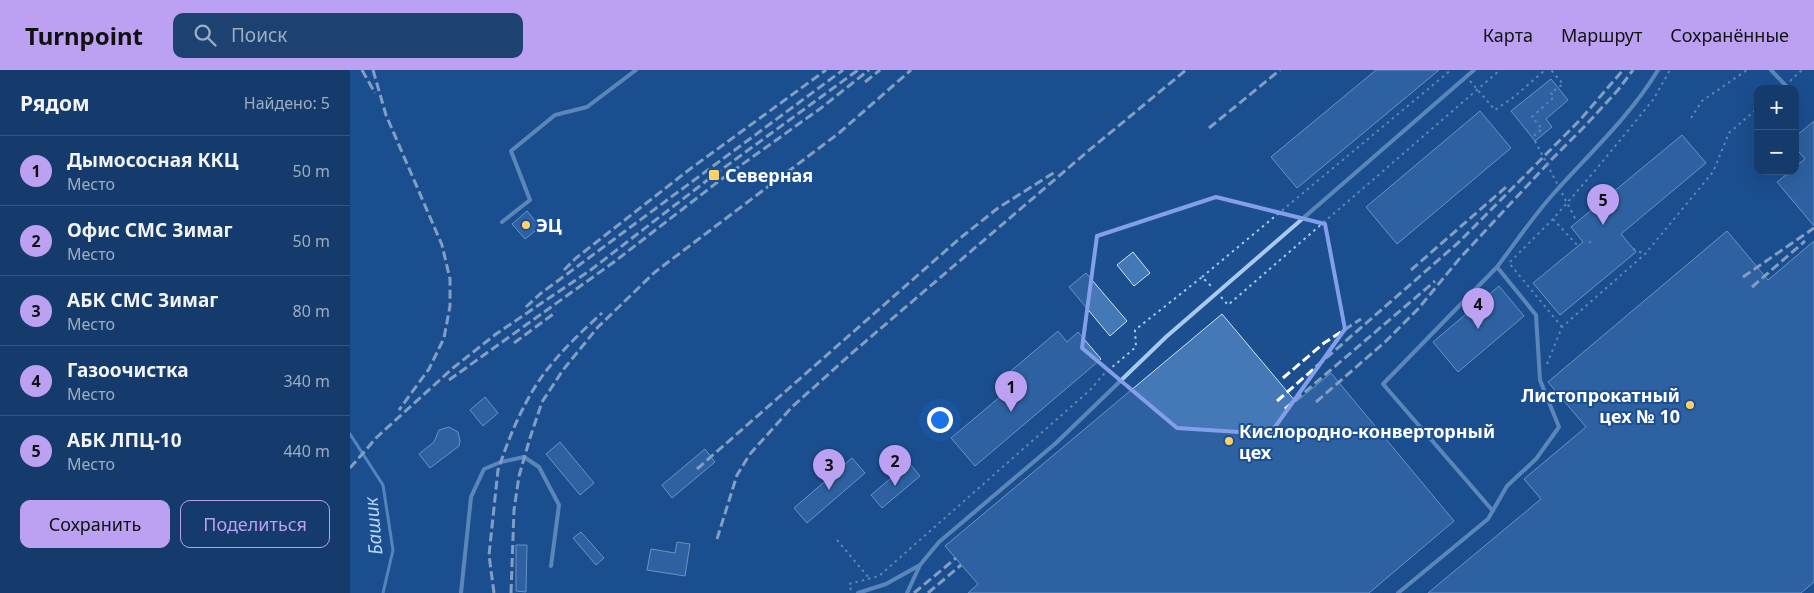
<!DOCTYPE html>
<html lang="ru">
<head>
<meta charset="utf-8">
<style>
  :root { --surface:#143b6b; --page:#1d4271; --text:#f1f3f6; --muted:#9dadc1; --line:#33557e; --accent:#bca0f2 }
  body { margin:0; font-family:"Noto Sans",sans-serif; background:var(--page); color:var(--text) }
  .controls { position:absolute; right:15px; top:15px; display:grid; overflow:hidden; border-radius:10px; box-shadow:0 5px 20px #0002 }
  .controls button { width:45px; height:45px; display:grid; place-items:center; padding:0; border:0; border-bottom:1px solid var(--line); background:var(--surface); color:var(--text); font:25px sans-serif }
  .you { position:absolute; left:589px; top:349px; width:18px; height:18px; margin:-12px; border:4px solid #fff; border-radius:50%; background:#1a73e8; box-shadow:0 0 0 8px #1a73e833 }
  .badge { display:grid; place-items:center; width:32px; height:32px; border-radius:50%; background:var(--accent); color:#111; font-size:16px; font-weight:700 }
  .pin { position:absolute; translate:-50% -41px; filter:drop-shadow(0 1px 2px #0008) }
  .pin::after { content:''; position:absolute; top:26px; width:18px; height:15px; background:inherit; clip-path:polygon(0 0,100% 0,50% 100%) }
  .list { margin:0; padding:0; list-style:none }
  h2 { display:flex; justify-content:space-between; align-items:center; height:65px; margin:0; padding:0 20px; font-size:21px }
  h2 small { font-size:16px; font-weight:400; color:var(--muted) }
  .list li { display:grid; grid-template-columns:32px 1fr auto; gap:15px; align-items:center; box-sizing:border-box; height:70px; padding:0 20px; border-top:1px solid var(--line) }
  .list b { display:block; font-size:19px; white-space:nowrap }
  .list p { margin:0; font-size:16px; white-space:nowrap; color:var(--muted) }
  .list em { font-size:16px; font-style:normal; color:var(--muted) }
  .actions { display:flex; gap:10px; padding:15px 20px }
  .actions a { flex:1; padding:11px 0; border:1px solid var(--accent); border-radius:10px; text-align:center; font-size:18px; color:var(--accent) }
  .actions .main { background:var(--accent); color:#111 }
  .icon { flex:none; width:28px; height:28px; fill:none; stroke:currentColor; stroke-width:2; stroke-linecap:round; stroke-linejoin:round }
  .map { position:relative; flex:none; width:1464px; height:523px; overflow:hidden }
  header { display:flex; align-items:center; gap:30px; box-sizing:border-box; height:70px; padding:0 25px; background:var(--accent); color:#111 }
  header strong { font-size:24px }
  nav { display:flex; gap:28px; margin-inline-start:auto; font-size:18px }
  .search { width:350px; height:45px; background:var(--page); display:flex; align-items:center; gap:12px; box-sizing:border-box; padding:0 18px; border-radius:10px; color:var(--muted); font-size:19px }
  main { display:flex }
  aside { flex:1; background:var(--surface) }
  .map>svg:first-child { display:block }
</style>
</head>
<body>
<header>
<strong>Turnpoint</strong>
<div class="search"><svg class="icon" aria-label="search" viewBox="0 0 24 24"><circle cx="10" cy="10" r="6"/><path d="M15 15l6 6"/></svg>Поиск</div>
<nav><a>Карта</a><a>Маршрут</a><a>Сохранённые</a></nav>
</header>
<main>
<aside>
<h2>Рядом<small>Найдено: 5</small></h2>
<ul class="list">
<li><span class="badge">1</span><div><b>Дымососная ККЦ</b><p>Место</p></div><em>50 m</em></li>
<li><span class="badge">2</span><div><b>Офис СМС Зимаг</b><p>Место</p></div><em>50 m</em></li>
<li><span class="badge">3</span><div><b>АБК СМС Зимаг</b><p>Место</p></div><em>80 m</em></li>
<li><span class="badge">4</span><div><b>Газоочистка</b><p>Место</p></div><em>340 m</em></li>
<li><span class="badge">5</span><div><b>АБК ЛПЦ-10</b><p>Место</p></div><em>440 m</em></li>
</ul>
<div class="actions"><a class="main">Сохранить</a><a>Поделиться</a></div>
</aside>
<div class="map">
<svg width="1464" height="523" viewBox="0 0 1464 523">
  <rect width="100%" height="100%" fill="#1b4f8f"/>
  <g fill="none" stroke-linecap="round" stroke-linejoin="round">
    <!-- stream -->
    <path stroke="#9cc4f0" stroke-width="3" d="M0 364 33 415 43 480 33 523"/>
  </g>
  <!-- building -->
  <path fill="#4478b7" stroke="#cfe3fa" d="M1026 0H1089L947 118 921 87Z
    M1201 9 1218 30 1196 49 1202 57 1185 71 1161 41Z
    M1130 41 1161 78 1047 174 1016 137Z
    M1464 51V156L1427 112 1441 101H1445V97L1455 89 1445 77V67Z
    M1332 65 1356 93 1271 164 1286 182 1210 245 1183 213 1233 172 1221 157Z
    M177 141 190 157 175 169 162 154Z
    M1377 161 1418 210 1464 171V512L1451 523H1078L1191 429 1174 409 1236 357 1198 312Z
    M783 182 800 203 784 216 767 195Z
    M736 203 777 251 760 266 719 217Z
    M1149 216 1174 246 1108 302 1083 272Z
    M872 244 946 332 981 303 1104 451 1019 523H618L628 514 595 476Z
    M708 261 717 272 728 262 751 289 625 396 601 368 663 316 655 306Z
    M135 327 148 343 133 356 120 340Z
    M99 357 108 362 110 371 109 376 80 398 69 384 84 372 89 360Z
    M210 372 244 413 230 425 196 384Z
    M545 376 570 406 532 438 521 425 546 404 532 387Z
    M355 379 365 392 322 428 312 415Z
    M502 388 515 403 457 453 444 438Z
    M231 462 254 488 246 495 223 468Z
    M327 472 340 474 335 506 297 500 301 479 325 483Z
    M166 475H177L176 522 166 521Z"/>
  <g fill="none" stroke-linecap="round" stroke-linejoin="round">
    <!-- path -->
    <path stroke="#a9c9ee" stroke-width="2" stroke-dasharray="2.5 4" stroke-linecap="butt" d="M1120 11 1145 40 1164 27 1195 0
      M1440 11 1452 0
      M1341 48 1352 31 1397 0
      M1184 66 1192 59 1182 47 1204 27 1201 23 1213 14 1201 0
      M1203 149 1228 176
      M1239 173 1242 170
      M1283 179 1295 184
      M852 207 1101 0
      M871 227 878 235 1150 0
      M1212 257 1159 193 1203 149 1243 103 1303 30 1320 0
      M1197 294 1212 257 1295 184 1363 102 1379 63 1408 38
      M487 470 519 508
      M501 520 499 514 529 506 740 320 754 304 786 277 785 260 852 207 863 218"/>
    <!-- lane -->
    <path stroke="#a9c9ee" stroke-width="4" d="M1421 0 1439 19
      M152 152 180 130 161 81 205 45 237 37 286 0
      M1143 441 1033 314 1147 197
      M111 523 121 427 134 399 151 392 174 387 189 397 209 435 201 496
      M508 523 536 514 570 495
      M557 523 570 495 589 472 706 373 816 267 1124 0
      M1048 523 1138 449 1157 416 1186 389 1209 357 1190 310 1186 245 1147 197C1166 172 1184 145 1205 122 1241 82 1281 45 1308 0"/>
    <!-- rail -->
    <path stroke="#fff" stroke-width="3" stroke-dasharray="9 4" stroke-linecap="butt" d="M12 0 25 23
      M23 0 36 45 92 175 100 209V236L94 268 79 299 49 340
      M515 12 530 0
      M859 58 930 0
      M214 200 226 188 340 99 476 0
      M1061 200 1156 117
      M1393 207 1464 158
      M1402 217 1455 171
      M176 237 190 224 493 0
      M164 273 206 242
      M933 308 974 273 1011 249
      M99 310 264 192 369 111 471 38 519 0
      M927 331 1109 172 1230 50 1273 0
      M966 332 1035 272 1068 239 1110 188 1202 89 1235 56 1268 20 1283 0
      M935 339 1085 211
      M0 398 27 367 103 298 146 264 242 199 364 105 508 0
      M347 399 609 169 648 138 705 102
      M367 469 387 405 400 384 442 337 502 283 737 82 836 0
      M144 523 139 485 148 400C159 367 173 333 193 305 210 282 231 262 252 243
      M161 523 164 440 169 406 180 368 192 332 213 300 248 257 305 202 489 63 561 0
      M564 523 606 488
      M578 523 611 495"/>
    <!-- path-bridge -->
    <path stroke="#a9c9ee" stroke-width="2" stroke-dasharray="2.5 4" stroke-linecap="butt" d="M1185 71 1227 152"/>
  </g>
  <!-- marked area -->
  <path d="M0 0H1464V523H0ZM866 127 975 154 995 259 920 364 827 358 732 278 747 166Z" fill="#1b4f8f" fill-opacity=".55" fill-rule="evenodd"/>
  <path fill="none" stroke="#839eea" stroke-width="4" stroke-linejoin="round" d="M866 127 975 154 995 259 920 364 827 358 732 278 747 166Z"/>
  <!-- markers -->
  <g fill="#ffd166" stroke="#1b4f8f" stroke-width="2">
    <rect x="358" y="99" width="12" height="12" rx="2.5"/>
    <circle cx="176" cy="155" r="5"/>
    <circle cx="1340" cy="335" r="5"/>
    <circle cx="879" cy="371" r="5"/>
  </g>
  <g text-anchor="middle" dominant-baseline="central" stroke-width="4" stroke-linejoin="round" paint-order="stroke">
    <!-- poi labels -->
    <g font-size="18" font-weight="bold" fill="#fff" stroke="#1b4f8f" text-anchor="start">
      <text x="375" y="105">Северная</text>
      <text x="186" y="155">ЭЦ</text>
      <text x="1330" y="325" text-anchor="end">Листопрокатный<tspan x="1330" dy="21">цех № 10</tspan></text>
      <text x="889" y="361">Кислородно-конверторный<tspan x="889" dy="21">цех</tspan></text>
    </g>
    <!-- water labels -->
    <g font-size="19" font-style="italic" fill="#b5d3f5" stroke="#1b4f8f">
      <text transform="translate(23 456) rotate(-95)">Башик</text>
    </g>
  </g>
</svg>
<div class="controls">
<button>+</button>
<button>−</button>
</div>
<div class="you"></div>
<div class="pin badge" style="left:661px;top:342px">1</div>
<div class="pin badge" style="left:545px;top:416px">2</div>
<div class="pin badge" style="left:479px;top:420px">3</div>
<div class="pin badge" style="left:1128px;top:259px">4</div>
<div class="pin badge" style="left:1253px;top:155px">5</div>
</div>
</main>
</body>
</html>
